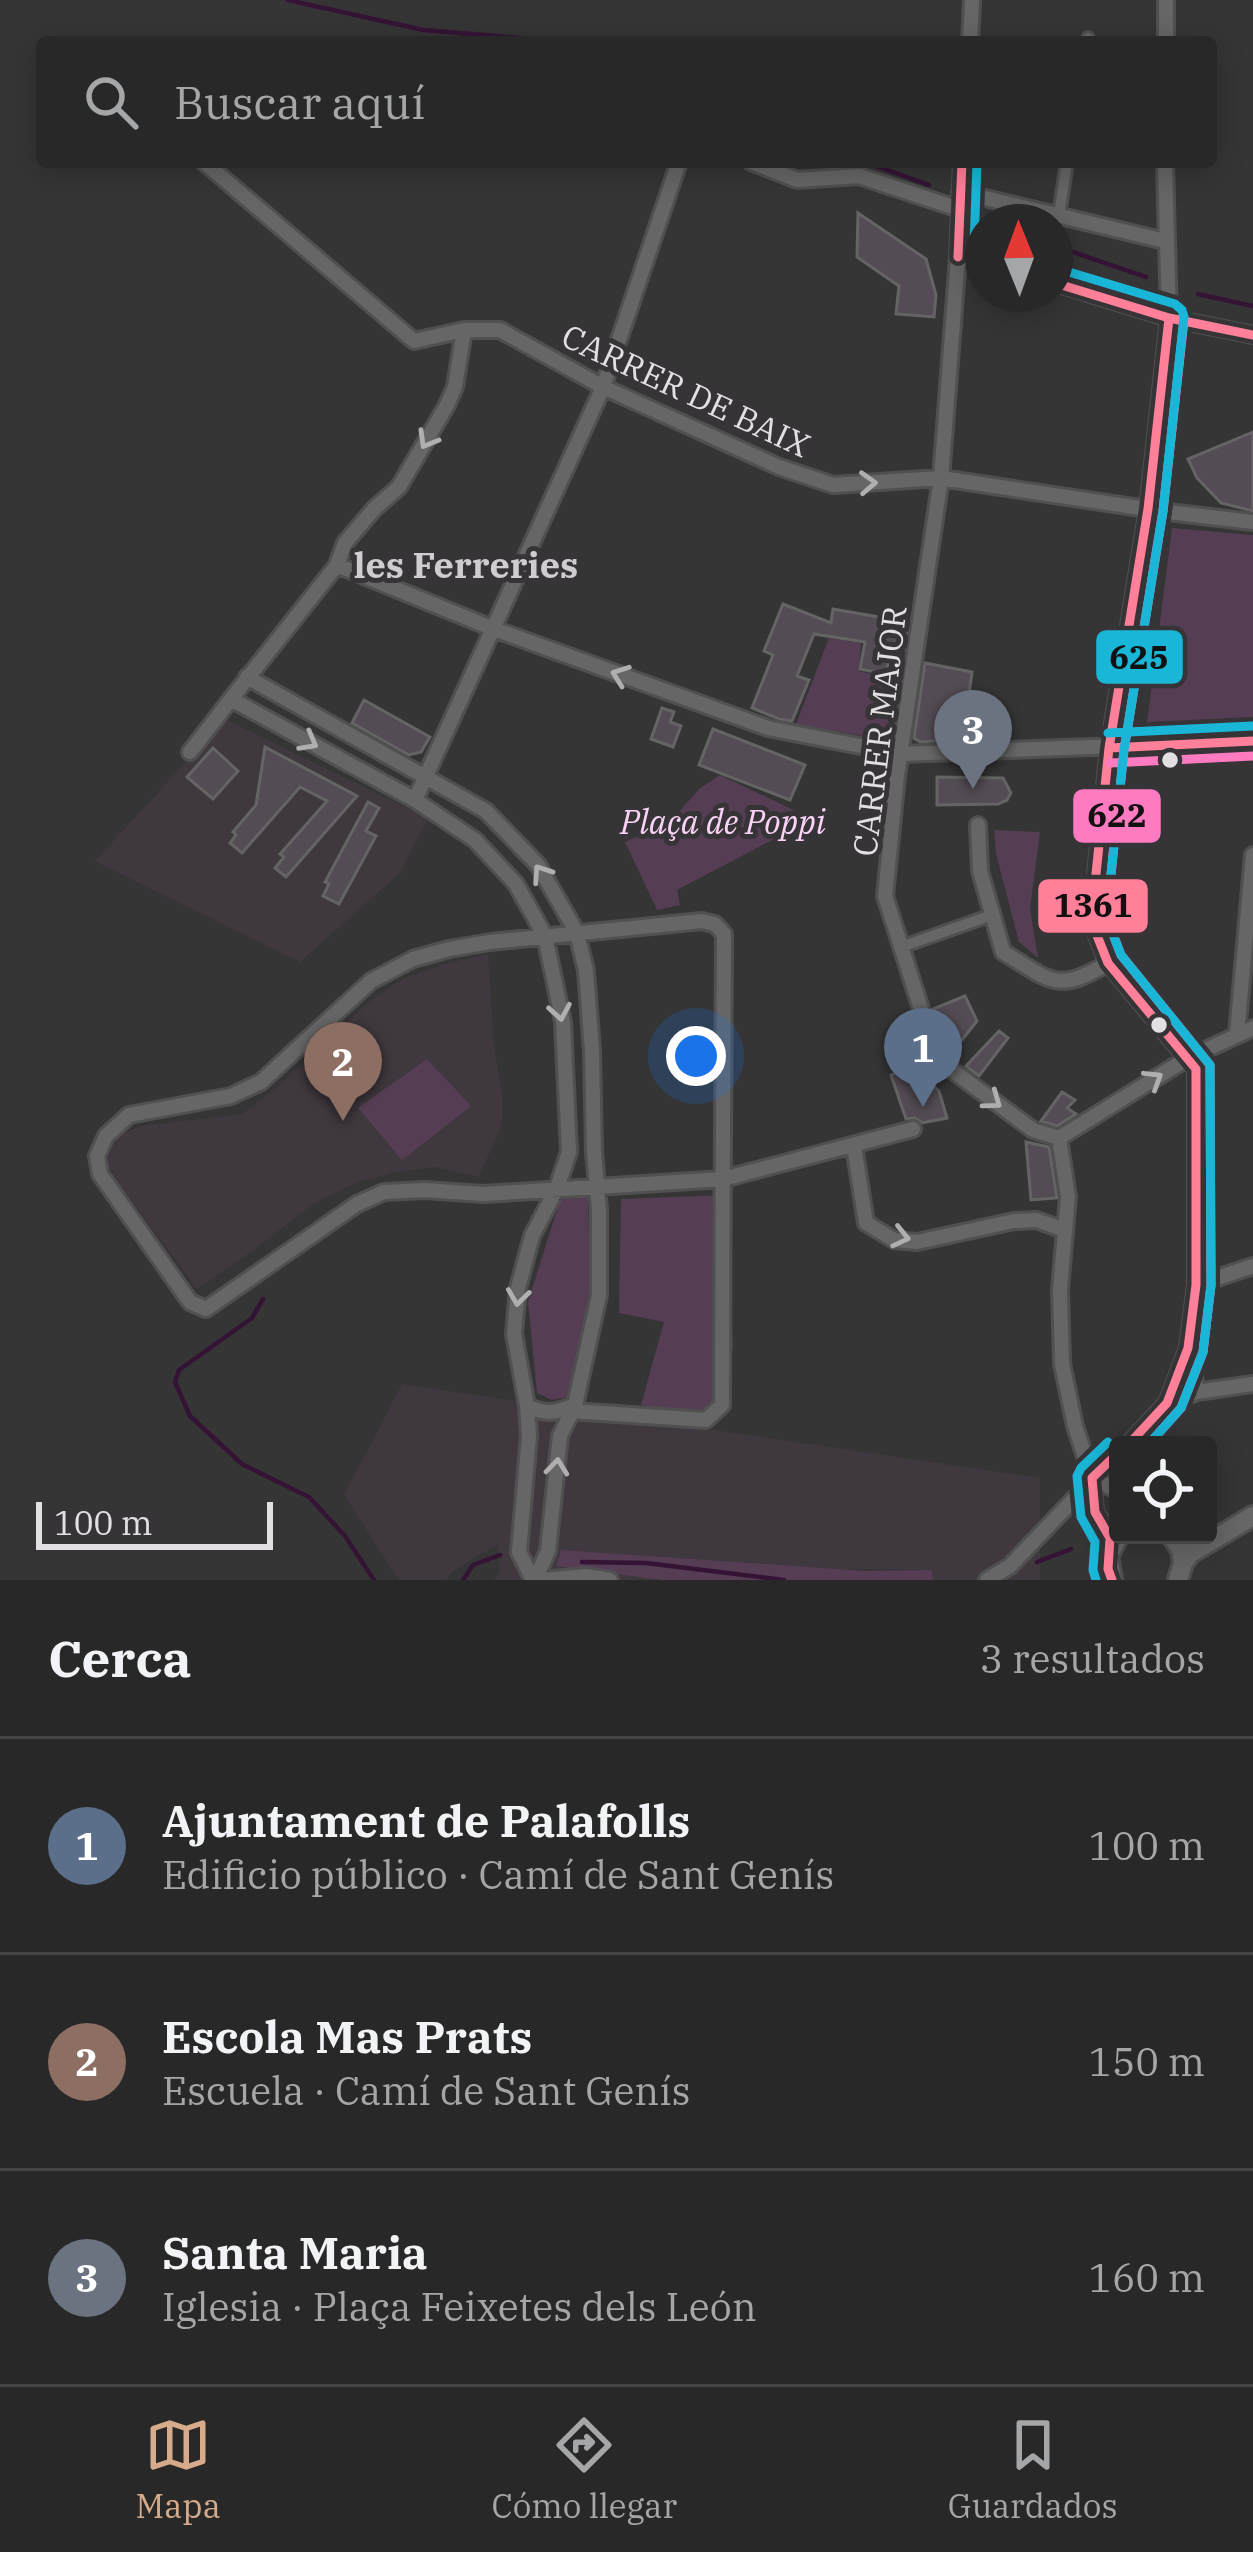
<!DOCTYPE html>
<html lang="es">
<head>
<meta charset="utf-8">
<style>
  :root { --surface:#282828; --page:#303030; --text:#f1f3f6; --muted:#a5a6a8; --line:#444445; --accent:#d6ab8b }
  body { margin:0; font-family:"IBM Plex Serif",serif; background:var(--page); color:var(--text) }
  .controls { position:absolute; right:36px; bottom:36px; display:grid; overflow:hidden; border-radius:12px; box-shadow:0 6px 30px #0003 }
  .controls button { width:108px; height:108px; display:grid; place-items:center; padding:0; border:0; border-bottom:3px solid var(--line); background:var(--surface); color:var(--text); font:60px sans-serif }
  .compass { position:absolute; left:965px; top:204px; width:108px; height:108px; border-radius:50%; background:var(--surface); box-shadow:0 6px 30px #0003; rotate:359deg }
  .scale { position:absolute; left:36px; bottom:30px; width:237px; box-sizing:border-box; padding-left:12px; border:6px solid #e2e0e2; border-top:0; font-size:33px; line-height:42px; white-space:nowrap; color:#e2e0e2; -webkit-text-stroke:9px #363436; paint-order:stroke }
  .you { position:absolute; left:696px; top:1056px; width:42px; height:42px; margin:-30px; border:9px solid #fff; border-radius:50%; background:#1a73e8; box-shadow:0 0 0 18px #1a73e833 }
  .badge { display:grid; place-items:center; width:78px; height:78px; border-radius:50%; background:var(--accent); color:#fff; font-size:39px; font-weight:700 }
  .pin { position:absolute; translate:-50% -99px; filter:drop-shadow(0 3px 6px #0008) }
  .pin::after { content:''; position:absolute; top:63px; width:42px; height:36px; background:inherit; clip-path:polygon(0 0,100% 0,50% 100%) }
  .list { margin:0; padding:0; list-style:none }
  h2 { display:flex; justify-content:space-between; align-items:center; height:156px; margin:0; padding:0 48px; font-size:51px }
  h2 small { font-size:39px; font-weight:400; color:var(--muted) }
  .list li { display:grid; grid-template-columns:78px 1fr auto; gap:36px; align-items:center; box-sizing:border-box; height:216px; padding:0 48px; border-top:3px solid var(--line) }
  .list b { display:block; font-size:45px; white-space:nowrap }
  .list p { margin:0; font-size:39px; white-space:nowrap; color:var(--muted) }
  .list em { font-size:39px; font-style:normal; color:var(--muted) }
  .icon { flex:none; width:66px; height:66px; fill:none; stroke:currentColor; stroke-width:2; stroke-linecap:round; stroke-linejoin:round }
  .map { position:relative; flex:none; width:1253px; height:1580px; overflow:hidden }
  .search { position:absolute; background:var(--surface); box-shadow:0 6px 30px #0003; left:36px; right:36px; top:36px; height:132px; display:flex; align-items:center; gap:30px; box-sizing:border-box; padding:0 42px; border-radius:12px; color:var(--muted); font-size:45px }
  .sheet { height:804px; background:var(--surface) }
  nav { display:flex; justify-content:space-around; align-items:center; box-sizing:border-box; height:168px; border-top:3px solid var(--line); background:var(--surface); font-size:33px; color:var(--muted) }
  nav a { display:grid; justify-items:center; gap:6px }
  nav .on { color:var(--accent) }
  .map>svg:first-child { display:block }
</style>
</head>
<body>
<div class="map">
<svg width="1253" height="1580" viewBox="0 0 1253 1580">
  <rect width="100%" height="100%" fill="#353535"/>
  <!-- built -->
  <path fill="#3f383e" d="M225 719 428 818 400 873 300 962 95 861Z
    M488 954 494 1046 502 1094V1124L479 1177 434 1167 397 1172 358 1182 314 1203 254 1250 197 1289 106 1166 112 1147 121 1134 140 1126 242 1114 275 1089 369 1002 400 980 444 964Z
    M402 1384 1040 1478V1580H933L931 1570 557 1566 661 1580H493L500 1571 497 1545 456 1569 446 1580H399L344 1495Z"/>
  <!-- green -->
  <path fill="#553e53" d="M1172 528 1253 535V721L1147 724Z
    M829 638 861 643 859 671 895 679 886 740 796 724Z
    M720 775 812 819 677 890 680 905 657 910 625 842 672 820 699 789Z
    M994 830 1040 832 1030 909 1038 958 1019 942 996 854Z
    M427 1059 471 1106 402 1160 358 1108Z
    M562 1194 588 1195 590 1291 567 1397 552 1400 537 1393 528 1302Z
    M726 1195 733 1347 708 1417 641 1405 664 1322 619 1313 621 1199Z
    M561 1550 866 1571 932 1570 933 1580H661L556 1566Z"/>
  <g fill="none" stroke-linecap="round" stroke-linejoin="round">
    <!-- stream -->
    <path stroke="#351335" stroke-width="4.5" d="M288 0 423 30 566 42
      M865 162 929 185
      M1055 246 1146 277
      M1198 294 1253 306
      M263 1299 252 1318 179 1370 175 1382 190 1416 242 1464 309 1497 345 1536 374 1580
      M582 1562 646 1563 784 1580
      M1037 1562 1071 1549
      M463 1580 473 1565 500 1555"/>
  </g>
  <!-- building -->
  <path fill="#544c54" stroke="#646464" stroke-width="3" d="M858 213 926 259 936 295 934 317 896 314 899 286 857 257Z
    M1253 432V511L1221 503 1197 478 1188 459Z
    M783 604 831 623 833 609 908 622 904 649 891 647 886 674 860 669 865 642 814 634 797 676 809 680 792 721 779 719 752 708 773 655 764 651Z
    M925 663 972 672 963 739 920 742 914 738Z
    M364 700 430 737 421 752 409 755 352 723Z
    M662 708 674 712 670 722 681 726 673 747 651 739Z
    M713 729 805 765 790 800 699 765Z
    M265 747 357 796 286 877 275 868 284 857 280 854 327 801 300 787 242 853 230 843 236 835 233 832 256 805Z
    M213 748 238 771 213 799 187 777Z
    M937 777 1003 778 1011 793 1007 800 998 804 937 805Z
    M368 802 379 808 366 831 376 836 339 904 323 896 329 884 325 882Z
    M965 996 977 1021 950 1055 947 1052 933 1009Z
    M999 1031 1008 1038 979 1076 966 1066Z
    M925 1059 937 1073 929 1082 939 1091 947 1118 922 1123 915 1118 906 1119 891 1075Z
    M1062 1092 1075 1100 1067 1108 1076 1114 1057 1126 1041 1121Z
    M1026 1142 1049 1147 1057 1198 1031 1200Z"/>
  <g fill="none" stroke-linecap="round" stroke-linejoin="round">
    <!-- pedestrian casing -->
    <g stroke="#515051" stroke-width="16">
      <path id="pedestrian" d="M1087 42 1088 38
        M1059 215 1067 162
        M901 947 992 915"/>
    </g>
    <!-- minor casing -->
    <g stroke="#515051" stroke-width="20">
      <path id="minor" d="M970 42 972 0
        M1166 42V0
        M204 162 414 341 464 330H500L603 387 779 467 833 485 941 478 1160 511 1253 522
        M751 162 797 180 859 176 959 209
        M962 162 958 257 941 478 897 776 885 896 937 1059 1033 1130 1059 1138
        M960 192 1165 241
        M958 257 983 262
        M1055 283 1169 318 1253 335
        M464 330 455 387 447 405 399 487 374 509 345 543 337 565 231 699 415 800 475 840 516 884 545 936 563 1022 569 1152 557 1188 532 1236 518 1288 514 1334 527 1406 529 1436 519 1552 533 1580
        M337 565 494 629 768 728 901 754 1253 741
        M247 677 486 811 538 865 577 933 586 971 592 1051 594 1152 599 1210V1295L575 1405 560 1436 548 1551 535 1580
        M190 752 231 699
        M415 800 603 387 679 162
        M978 825 980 871 1003 952C1051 981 1057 994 1108 963
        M1237 1034 1253 855
        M1059 1138 1068 1197 1060 1289 1062 1364 1075 1426 1092 1478 1095 1512 1103 1524 1111 1545
        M1059 1138 1188 1058 1253 1028
        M854 1146 866 1223 894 1240 917 1242 1014 1221 1036 1220 1065 1230
        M1196 1285 1253 1266
        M1188 1348 1197 1392
        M1167 1403 1197 1392 1253 1384
        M527 1406C546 1415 556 1413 575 1405
        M572 1411 706 1420 722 1405C723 1248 722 1091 724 934L715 924 702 921 490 942 449 949 413 959 371 981 261 1082 231 1096 129 1115 106 1136 97 1156 100 1174 190 1302 206 1309 357 1204 384 1192 425 1190 484 1194 723 1179 913 1129
        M1128 1445 1167 1403 1188 1348 1196 1285V1069L1108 963 1096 933 1093 903 1109 748 1148 509 1169 318 1165 162
        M1092 1478 1118 1491
        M542 1580 586 1576 610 1580
        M987 1580 1010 1566 1118 1453"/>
    </g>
    <!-- secondary casing -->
    <g stroke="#515051" stroke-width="24">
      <path id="secondary" d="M1171 1535 1181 1550 1183 1563
        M1112 1580 1108 1556 1119 1535
        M1178 1580 1183 1563 1191 1553 1253 1516"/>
    </g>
    <!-- pedestrian -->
    <use href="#pedestrian" stroke="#666" stroke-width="10"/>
    <!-- minor -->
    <use href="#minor" stroke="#666" stroke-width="14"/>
    <!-- secondary -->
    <use href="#secondary" stroke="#666" stroke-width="18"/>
    <!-- bus-1 casing -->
    <g stroke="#363436" stroke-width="18">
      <path id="bus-1" d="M958 257 962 162
        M1055 283 1169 318 1253 335
        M1109 748 1253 741
        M1128 1445 1167 1403 1188 1348 1196 1285V1069L1108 963 1096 933 1093 903 1109 748 1148 509 1169 318
        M1112 1580 1108 1569 1110 1538 1095 1512 1092 1478 1118 1453"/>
    </g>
    <!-- bus-2 casing -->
    <g stroke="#363436" stroke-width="18">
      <path id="bus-2" d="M1110 763 1253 756
        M1148 1445 1181 1408 1203 1352 1211 1285 1210 1065 1121 955 1111 929 1108 903 1124 750 1163 511 1184 320"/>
    </g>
    <!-- bus-3 casing -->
    <g stroke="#363436" stroke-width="18">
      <path id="bus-3" d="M977 163 974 245 983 247
        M1059 269 1175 304 1182 310 1184 317 1163 511 1124 750 1108 903 1111 929 1121 955 1210 1065 1211 1285 1203 1352 1181 1408 1148 1445
        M1108 733 1252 726
        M1096 1580 1093 1570 1095 1542 1081 1517 1077 1476 1081 1468 1108 1442"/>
    </g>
    <!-- bus-1 -->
    <use href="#bus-1" stroke="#ff8098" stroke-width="9"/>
    <!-- bus-2 -->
    <use href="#bus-2" stroke="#fe7ac1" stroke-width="9"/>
    <!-- bus-3 -->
    <use href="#bus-3" stroke="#1ab6d8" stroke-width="9"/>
  </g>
  <!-- one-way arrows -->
  <defs><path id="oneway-chevron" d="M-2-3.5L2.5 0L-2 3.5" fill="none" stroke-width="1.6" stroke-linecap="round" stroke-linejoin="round" transform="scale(3)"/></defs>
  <g stroke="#b0afb0">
    <use href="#oneway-chevron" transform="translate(427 440) rotate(120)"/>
    <use href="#oneway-chevron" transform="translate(868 483) rotate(-3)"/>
    <use href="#oneway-chevron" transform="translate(620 675) rotate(-160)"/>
    <use href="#oneway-chevron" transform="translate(309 742) rotate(29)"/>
    <use href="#oneway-chevron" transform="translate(541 873) rotate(-124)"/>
    <use href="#oneway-chevron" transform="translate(560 1012) rotate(80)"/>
    <use href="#oneway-chevron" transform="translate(1154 1079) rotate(-32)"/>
    <use href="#oneway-chevron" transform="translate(993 1101) rotate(36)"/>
    <use href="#oneway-chevron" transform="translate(901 1237) rotate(13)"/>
    <use href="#oneway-chevron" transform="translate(518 1297) rotate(98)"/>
    <use href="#oneway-chevron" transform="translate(557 1467) rotate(-84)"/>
  </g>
  <!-- markers -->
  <g fill="#e2e0e2" stroke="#363436" stroke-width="4.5">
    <circle cx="1170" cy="760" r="10"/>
    <circle cx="1159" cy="1025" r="10"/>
  </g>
  <g text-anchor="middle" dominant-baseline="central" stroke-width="10" stroke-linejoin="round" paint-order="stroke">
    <!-- street labels -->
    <g font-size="33" fill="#e2e0e2" stroke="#363436">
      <text transform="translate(686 390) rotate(25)">CARRER DE BAIX</text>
      <text transform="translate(879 731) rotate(-83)">CARRER MAJOR</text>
    </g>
    <!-- park labels -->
    <g font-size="33" font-style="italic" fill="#fbd3f8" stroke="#363436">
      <text x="723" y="821">Plaça de Poppi</text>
    </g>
    <!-- neighbourhood labels -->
    <g font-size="36" font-weight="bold" fill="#d0cdd0" stroke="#363436">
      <text x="466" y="564">les Ferreries</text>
    </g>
  </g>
  <g stroke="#363436" stroke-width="4.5">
    <rect x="1094" y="628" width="91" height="58" rx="12" fill="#1ab6d8"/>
    <rect x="1071" y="787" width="92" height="58" rx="12" fill="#fe7ac1"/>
    <rect x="1036" y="877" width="114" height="58" rx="12" fill="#ff8098"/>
  </g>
  <g font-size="33" text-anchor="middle" font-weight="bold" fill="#111">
    <text x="1139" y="669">625</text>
    <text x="1117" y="827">622</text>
    <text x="1093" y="917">1361</text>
  </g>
</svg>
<div class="controls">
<button><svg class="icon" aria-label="locate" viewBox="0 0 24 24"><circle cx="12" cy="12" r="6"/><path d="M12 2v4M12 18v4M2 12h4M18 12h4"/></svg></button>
</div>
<svg class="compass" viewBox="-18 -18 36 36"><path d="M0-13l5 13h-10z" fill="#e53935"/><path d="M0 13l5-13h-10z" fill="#a5a6a8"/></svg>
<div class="scale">100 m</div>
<div class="you"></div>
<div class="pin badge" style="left:923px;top:1107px;background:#5c6f8a">1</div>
<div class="pin badge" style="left:343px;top:1121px;background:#8d6e63">2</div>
<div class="pin badge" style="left:973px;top:789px;background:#6b7280">3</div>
<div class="search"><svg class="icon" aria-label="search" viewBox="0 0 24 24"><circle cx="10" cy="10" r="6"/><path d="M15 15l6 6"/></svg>Buscar aquí</div>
</div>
<section class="sheet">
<h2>Cerca<small>3 resultados</small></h2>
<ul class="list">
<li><span class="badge" style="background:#5c6f8a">1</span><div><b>Ajuntament de Palafolls</b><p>Edificio público · Camí de Sant Genís</p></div><em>100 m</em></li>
<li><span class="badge" style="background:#8d6e63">2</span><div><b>Escola Mas Prats</b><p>Escuela · Camí de Sant Genís</p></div><em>150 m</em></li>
<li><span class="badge" style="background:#6b7280">3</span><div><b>Santa Maria</b><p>Iglesia · Plaça Feixetes dels León</p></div><em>160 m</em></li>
</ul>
</section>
<nav>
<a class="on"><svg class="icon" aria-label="map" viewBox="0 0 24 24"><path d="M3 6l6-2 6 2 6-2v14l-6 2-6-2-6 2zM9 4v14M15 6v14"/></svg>Mapa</a>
<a><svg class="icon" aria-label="directions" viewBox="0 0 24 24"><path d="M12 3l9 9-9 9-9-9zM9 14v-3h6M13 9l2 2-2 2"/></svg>Cómo llegar</a>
<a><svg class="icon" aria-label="saved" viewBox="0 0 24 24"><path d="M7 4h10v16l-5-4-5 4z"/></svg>Guardados</a>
</nav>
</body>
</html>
